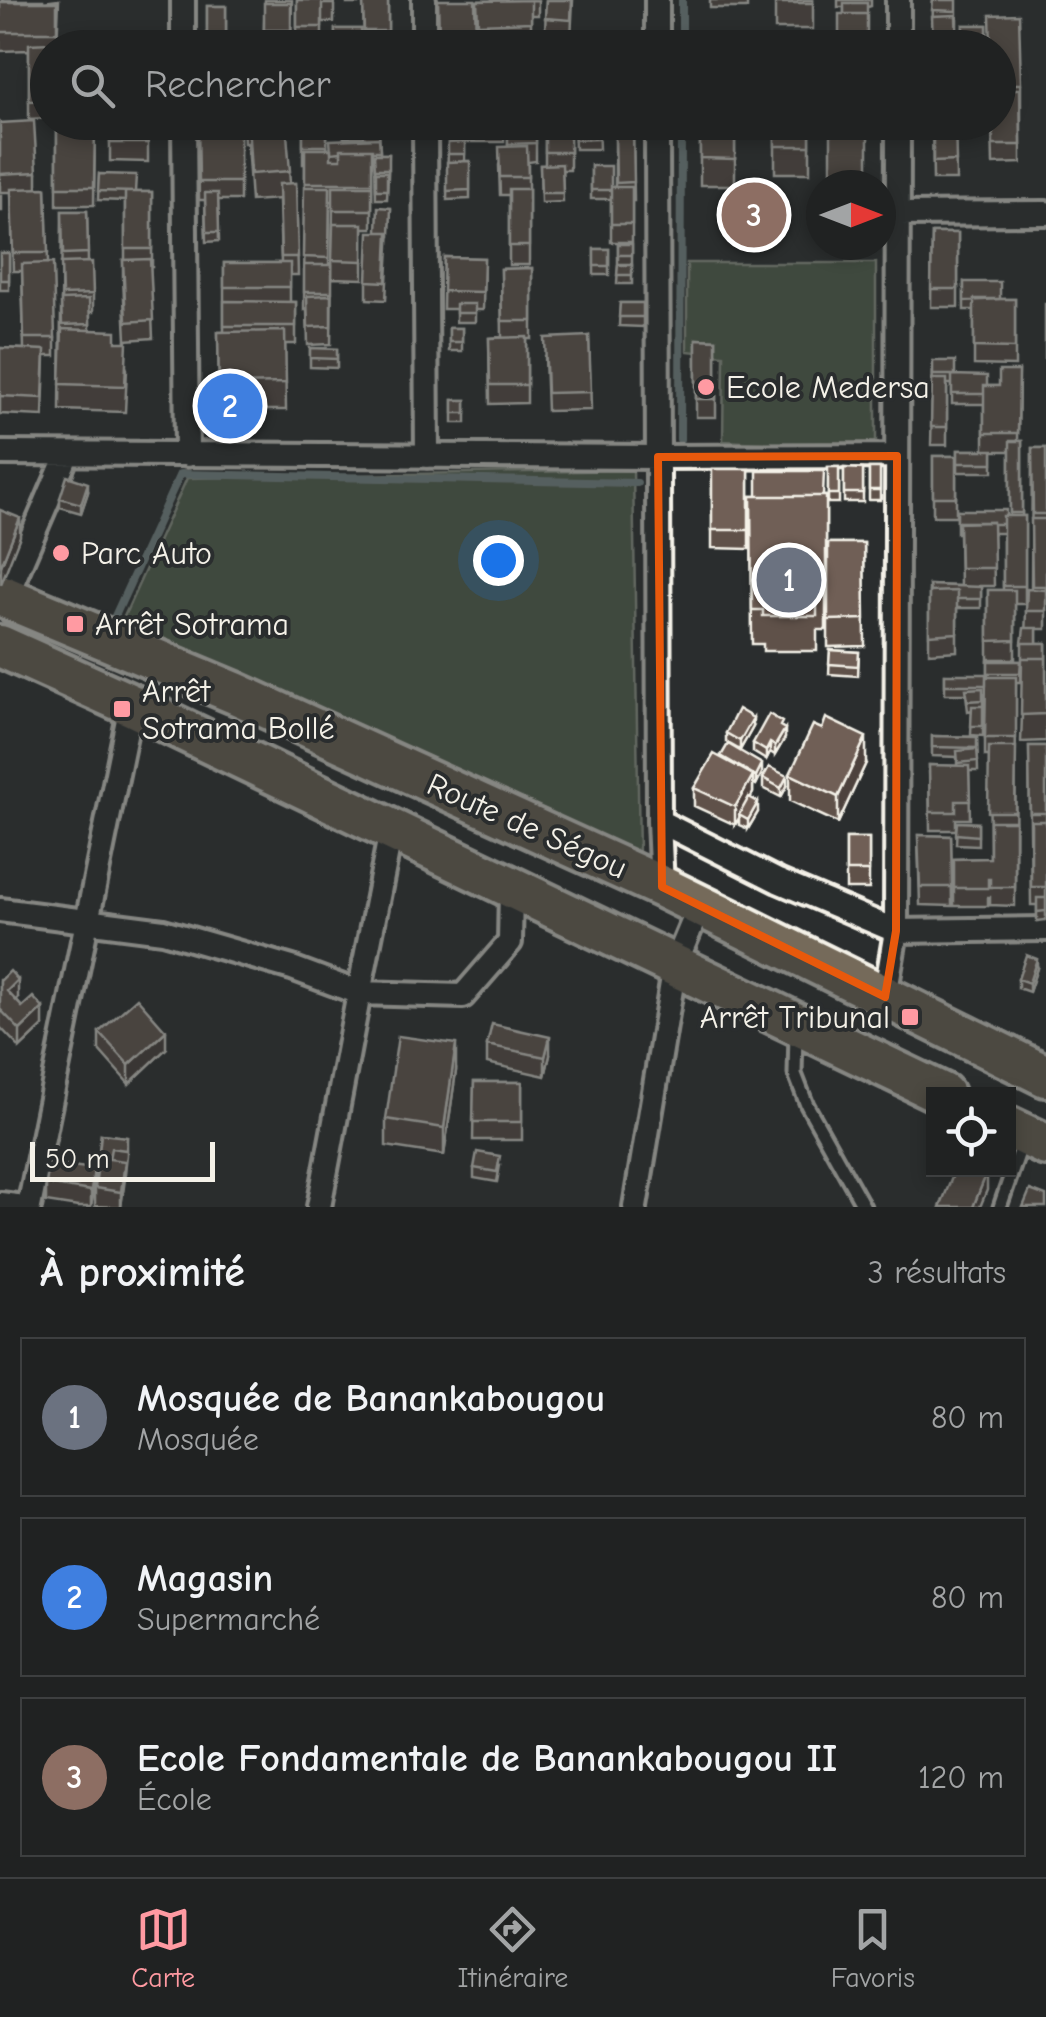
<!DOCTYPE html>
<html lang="fr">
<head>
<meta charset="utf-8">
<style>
  :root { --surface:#202222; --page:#2d2f2f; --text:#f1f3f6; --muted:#a2a4a5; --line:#3d3f40; --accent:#ff9aa2 }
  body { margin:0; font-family:"Comic Neue",sans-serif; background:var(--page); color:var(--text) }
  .controls { position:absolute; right:30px; bottom:30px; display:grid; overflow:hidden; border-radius:0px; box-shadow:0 5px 15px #0003 }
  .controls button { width:90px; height:90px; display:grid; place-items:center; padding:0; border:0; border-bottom:2px solid var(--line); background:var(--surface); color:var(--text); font:50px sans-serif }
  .compass { position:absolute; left:806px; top:170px; width:90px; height:90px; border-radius:50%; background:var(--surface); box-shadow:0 5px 15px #0003; rotate:90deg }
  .scale { position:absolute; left:30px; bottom:25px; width:185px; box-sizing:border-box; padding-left:10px; border:5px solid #f4f1e8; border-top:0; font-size:28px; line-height:35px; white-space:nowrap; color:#f4f1e8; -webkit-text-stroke:8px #2a2d2e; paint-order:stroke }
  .you { position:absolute; left:498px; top:560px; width:35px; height:35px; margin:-25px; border:8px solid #fff; border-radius:50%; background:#1a73e8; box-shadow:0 0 0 15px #1a73e833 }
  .badge { display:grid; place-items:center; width:65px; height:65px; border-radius:50%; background:var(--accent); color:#fff; font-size:32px; font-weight:700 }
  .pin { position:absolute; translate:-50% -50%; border:5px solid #fff; box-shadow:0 2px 10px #0006 }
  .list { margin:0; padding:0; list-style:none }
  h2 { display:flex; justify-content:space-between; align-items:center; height:130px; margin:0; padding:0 40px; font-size:42px }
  h2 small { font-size:32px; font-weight:400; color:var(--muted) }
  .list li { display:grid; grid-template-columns:65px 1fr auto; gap:30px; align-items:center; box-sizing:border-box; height:160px; margin:0 20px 20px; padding:0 20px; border:2px solid var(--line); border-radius:0px }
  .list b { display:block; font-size:38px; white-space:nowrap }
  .list p { margin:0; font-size:32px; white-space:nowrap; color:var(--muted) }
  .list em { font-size:32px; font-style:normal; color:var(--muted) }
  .icon { flex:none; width:55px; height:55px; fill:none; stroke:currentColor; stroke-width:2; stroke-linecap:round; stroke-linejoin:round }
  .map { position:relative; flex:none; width:1046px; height:1207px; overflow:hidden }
  .search { position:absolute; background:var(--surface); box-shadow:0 5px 15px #0003; left:30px; right:30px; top:30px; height:110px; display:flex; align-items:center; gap:25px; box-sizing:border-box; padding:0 35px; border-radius:55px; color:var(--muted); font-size:38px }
  .sheet { height:670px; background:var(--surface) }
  nav { display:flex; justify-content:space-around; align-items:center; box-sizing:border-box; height:140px; border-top:2px solid var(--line); background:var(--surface); font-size:28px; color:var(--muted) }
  nav a { display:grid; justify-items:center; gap:5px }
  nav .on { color:var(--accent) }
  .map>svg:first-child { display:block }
</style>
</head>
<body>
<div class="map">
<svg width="1046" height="1207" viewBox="0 0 1046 1207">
  <rect width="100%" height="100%" fill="#2a2d2e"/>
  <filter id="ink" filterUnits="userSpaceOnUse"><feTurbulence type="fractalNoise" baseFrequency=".01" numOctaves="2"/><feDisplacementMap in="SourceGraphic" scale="20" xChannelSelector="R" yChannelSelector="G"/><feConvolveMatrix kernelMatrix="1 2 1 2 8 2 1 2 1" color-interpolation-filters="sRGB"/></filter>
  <g filter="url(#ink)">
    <!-- green -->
    <path fill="#5a6a53" stroke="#a7ae9e" stroke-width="2.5" d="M687 263H876V449L723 441 724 355 687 351Z
      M633 470 639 855 117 632 187 478Z"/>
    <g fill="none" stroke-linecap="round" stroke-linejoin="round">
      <!-- stream -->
      <path stroke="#8b9c9b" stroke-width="8" d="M682 48V0
        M680 439 681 122
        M110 627 180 474 637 483"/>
      <!-- lane casing -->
      <g stroke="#f4f1e8" stroke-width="19">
        <path id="lane" d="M796 1032 795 1074 807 1105 864 1207
          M1000 1207 1023 1140"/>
      </g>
      <!-- street casing -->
      <g stroke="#f4f1e8" stroke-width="30">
        <path id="street" d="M183 0V48
          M424 0V48
          M657 0V48
          M898 48V0
          M184 122 187 455
          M425 122 427 456
          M657 122 659 821 662 887
          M898 214 1046 213
          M0 453 658 457 897 456
          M6 597 67 455
          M659 821 778 881 896 931 1046 929
          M0 910 163 931 292 968 359 993 391 831
          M885 997 896 931 898 122
          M0 1204 24 1207
          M29 1207 131 705
          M319 1207 359 993 463 996 510 942 511 889
          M635 1207 675 965 700 905"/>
      </g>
      <!-- highway casing -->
      <g stroke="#f4f1e8" stroke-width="48">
        <path id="highway" d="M0 595 235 693 662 887 1046 1076
          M0 646 131 705 943 1094
          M1008 1127 1046 1145"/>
      </g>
      <!-- lane -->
      <use href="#lane" stroke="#2a2d2e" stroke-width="11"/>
      <!-- street -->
      <use href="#street" stroke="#2a2d2e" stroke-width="22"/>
      <!-- highway -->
      <use href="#highway" stroke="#746a5a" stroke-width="40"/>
    </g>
    <!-- wall -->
    <path fill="#5f514a" stroke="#f4f1e8" stroke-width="2.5" d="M2 0H43V2L59 0 57 48H48V118L29 119V50L0 51V2H2Z
      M265 0H292L291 48H263Z
      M297 0H334V22H322V42L297 45Z
      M347 0H358V4H347Z
      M363 0H388V48H364Z
      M438 0 476 48H439Z
      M538 0V15H531V41L478 42 477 1Z
      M546 0H573L571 38 545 37Z
      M710 0H747V8H710Z
      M775 0H813V29H775Z
      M838 0H871V6L844 14V7H838Z
      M933 0H957V48H932Z
      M207 6H226V43L258 48H207Z
      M963 25H987V48H963Z
      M335 29H361V48H335Z
      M998 48 1021 84V163L993 164 992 122H998Z
      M57 122H95L94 205H57Z
      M110 122H148V162L110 161Z
      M198 122H240V200H218L219 241 206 242 205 200H199Z
      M243 122H293L286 123 290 183H296L298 275H290V302H296V344H285L286 410H219L218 332H224V263H281L279 199 251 201 247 143H244Z
      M303 122H327V149H330L344 139V122H379L380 154H389L387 199H376L375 160 372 161V228H363V279L332 278 333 201H330L329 265H332L331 344 308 345 307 310H304L305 164H303Z
      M467 122H504V142H467Z
      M508 122H536V161L528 162V189H529V265H509V195H500L499 165 508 146Z
      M545 122H570V170H562L563 202 541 203 540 165H545Z
      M574 122H598L599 149H575Z
      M609 122H634V127L609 126Z
      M700 122H735V185H700Z
      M775 122H810V173H775Z
      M932 122H955L956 180H933Z
      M0 123 37 172V189L46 188 48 263 55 338V356H45L43 416 0 414V348L24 349 22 271H13L11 192H0Z
      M633 131 634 201H632V242H611V199H591V166L611 187H615V132Z
      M465 142V161H470V199L447 200 448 143Z
      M99 174 135 192H152V267H150L153 338 126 340 123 278V260H125V201L98 200Z
      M391 208 386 300 367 299V281Z
      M62 211H87L88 262 93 294V312H90V330L116 342 127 369 125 412 60 410Z
      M932 233H958V307H931Z
      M618 244H632V264H618Z
      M594 249H609V275H594Z
      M0 253H9V290H0Z
      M444 257 484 258 483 310H475V322H456V309H443Z
      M618 265H632V284H617Z
      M532 268V339H527V403L490 404 489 338 502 337 501 269Z
      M964 282 1000 299H1015V366L974 365V310H964Z
      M620 303H643V327L619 326Z
      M449 328H462V351H449Z
      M589 336 591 410 547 411 545 356Z
      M696 339 716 340V417H696Z
      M310 348 337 349V368L310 367Z
      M933 361 955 375 987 386H999L1019 371 1018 441H1022V516H1025V604H1015V659H988V590H1003V533H993L994 586H978L981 587V608H957V651L929 653V585L960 586 959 533H957V510L1010 516V451H993V472H958V450H984V404H952V384H947V445H931Z
      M453 400H466V423H453Z
      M1032 448H1046V629H1037V643H1046V741L1021 742 1026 611 1031 589Z
      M933 456H956V516H933Z
      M828 467H839V503H828Z
      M844 468 863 469V502H844Z
      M869 468H880V500H869Z
      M712 469H749V549L712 548Z
      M88 492 81 513 60 507V498Z
      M751 496H826V630H817V651H763V644H752Z
      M828 543H864L865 646 828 647Z
      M830 650 859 652 858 676 829 674Z
      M988 661H1021L1020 682H1016L1015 906 990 905V897H988V906H954V859L990 858 989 756H985V694H983V736L971 735 972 710 968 711 966 694H945V674L988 677Z
      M753 727 740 750 726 742V733Z
      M782 728 785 738 775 755 770 752 766 760 753 752V743Z
      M932 736 977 737 978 771H969L970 819H956V830H930L929 765 957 766V757L932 756Z
      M1029 746H1046V920L1037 921V905H1031Z
      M721 756 762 773 756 785 753 783V793L750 798 758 812 748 829 739 825V818L735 825 694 806V788L721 758Z
      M866 763 838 823 790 801V774Z
      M763 778 787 786 781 797 763 788Z
      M957 822 978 823V845L956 844Z
      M918 835 951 836 952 906 920 905Z
      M846 838H869V889H846Z
      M1037 968 1029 992 1018 988V979Z
      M0 981 18 998 16 1000 22 1007 43 1026 20 1048 0 1027Z
      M99 1032 166 1049 129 1084 99 1050Z
      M487 1045 550 1055 545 1076 487 1063Z
      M456 1071 444 1155 386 1146V1119Z
      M474 1082H522V1140H473Z
      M101 1134 127 1137V1155L121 1207 95 1206V1188Z
      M500 1165 497 1182 474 1178V1168Z
      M46 1184 94 1188 91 1207H78L46 1202Z"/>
    <!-- shaded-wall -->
    <path fill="#4e423c" stroke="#f4f1e8" stroke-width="2.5" d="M88 483V492L81 513V504Z
      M20 518V536L1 584V566Z
      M753 718V727L740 750V741Z
      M785 729V738L775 755V746Z
      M866 737V763L838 823V797Z
      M770 743V752L766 760V751Z
      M762 764V773L756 785V776Z
      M753 775V793L735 825V807Z
      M787 776V786L781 797V788Z
      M758 802V812L748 829V820Z
      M1037 959V968L1029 992V983Z
      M18 980V998L7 1009V991Z
      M43 1008V1026L20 1048V1030Z
      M166 1031V1049L129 1084V1065Z
      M550 1037V1055L545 1076V1057Z
      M456 1044V1071L444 1155V1128Z
      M125 1161V1179L121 1207V1192Z
      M94 1169V1188L91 1207V1191Z
      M987 1172V1190L980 1207H973Z"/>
    <!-- building -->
    <path fill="#6f5e56" stroke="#f4f1e8" stroke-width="2.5" d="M297 0H334V4H322V27H297Z
      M363 0H388V31H364Z
      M438 0H475L476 47 456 48V35L439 36Z
      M531 0V22L478 24 477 1Z
      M546 0H572L571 20 545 18Z
      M775 0H813V3H775Z
      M933 0H956V11L932 10Z
      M0 2H57V32H0Z
      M264 3H291V30H264Z
      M844 3H867V14H844Z
      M207 6H226V40L207 41Z
      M839 14H867V48H839Z
      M1019 14 1021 84H998V48H991L990 15Z
      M956 15 957 48H933L932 16Z
      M963 25H987V38H963Z
      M335 29H361V40H335Z
      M303 42H335V48H303Z
      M50 43V48H48V100L29 101V44Z
      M222 43H258V48H222Z
      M263 43 281 44V48H263Z
      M776 44H810V48H776Z
      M998 89H1020L1021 145H993V122H998Z
      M34 121 37 172 0 174V123Z
      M57 122H95L94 187H57Z
      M110 122H148V143H110Z
      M198 122H240V182H199Z
      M248 122H286L290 171 251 174Z
      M303 122H327V146H303Z
      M344 122H379V129H364V137H344Z
      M467 122H504V133H467Z
      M508 122H536V143L508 144Z
      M545 122H570V152H545Z
      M574 122H598L599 139 575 140Z
      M700 122H735V159L700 158Z
      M775 122H810V146H775Z
      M831 122H868V185H831Z
      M933 122H955L956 161 933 162Z
      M633 131 634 182 616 183 615 132Z
      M379 138 380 151H372V149H341V152L331 153 330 140Z
      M465 142V154H448V143Z
      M527 146 528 177H500L499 147Z
      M305 149H331V159H341V149H372V183H305Z
      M374 154H389V169H375Z
      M470 161V190L447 191V162Z
      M562 164 563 193H541L540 165Z
      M591 166H611V190H591Z
      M376 172H387V190H376Z
      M99 174 136 175 135 192 98 191Z
      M296 183 298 257H281L279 184Z
      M333 186H372V210H333Z
      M304 187H330L329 258 303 257Z
      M611 187H632V224H611Z
      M46 188 48 253H13L11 189Z
      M509 189H529V246H509Z
      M125 192H152V249H125Z
      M205 193H218L219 232H206Z
      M0 195H2V211H0Z
      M378 207 391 208 390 236H388V232H377Z
      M62 211H87L88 253 63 254Z
      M333 224H363V261L332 260Z
      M369 232H388L386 282 367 281Z
      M932 233H958V289H931Z
      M618 244H632V255H618Z
      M594 249H609V266H594Z
      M0 253H9V280H0Z
      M444 257 484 258 483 292 443 291Z
      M150 259 153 320 126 322 123 260Z
      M92 262 93 294 62 295 61 263Z
      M53 263 55 338H24L22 264Z
      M224 263H290V287H224Z
      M304 265H332V292H304Z
      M618 265H632V275H617Z
      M532 268V321H502L501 269Z
      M964 282H1000V299L964 301Z
      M331 295V326L308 327 307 296Z
      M89 299 90 324 62 325 61 300Z
      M974 299H1015V348L974 347Z
      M224 301 296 302V326H224Z
      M620 303H643V317H619Z
      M456 304H475V313H456Z
      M1045 304H1046V359H1045Z
      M449 328H462V342H449Z
      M62 329 116 331V342H127L125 386 60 384Z
      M285 331 286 383 219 384 218 332Z
      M589 336 591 392 547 393 545 338Z
      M527 337V385H490L489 338Z
      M696 339 716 340V399H696Z
      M0 348 45 350 43 398 0 396Z
      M310 348 337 349V359L310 358Z
      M933 361H955V375H952L987 376V386H984V394H952V375H933Z
      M999 371H1019L1018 433H984V386H999Z
      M932 379H947V427H931Z
      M453 400H466V413H453Z
      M1010 441H1022V513H1010Z
      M1032 448H1046V514H1033Z
      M958 450H993V463H958Z
      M933 456H956V497H933Z
      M828 467H839V494H828Z
      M844 468 863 469V493H844Z
      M869 468H880V490H869Z
      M712 469H749V530H712Z
      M757 471H824L823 496H757Z
      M67 476 88 483 81 504 60 498Z
      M751 496H826V596H817V616H763V610H752Z
      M0 510 20 518 1 566 0 565Z
      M957 510H1006V516H1003V524H993V522L957 523Z
      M1003 516H1025V586H1003Z
      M1031 519H1046V586H1032Z
      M959 522H993L994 568H960Z
      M828 543H864L865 619 828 620Z
      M929 585 981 587V599H957V591L930 592Z
      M1027 589 1046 590V611H1026Z
      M988 590H1015V640L988 641Z
      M957 591V633L929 635V592Z
      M1024 628H1037V643H1022Z
      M1022 643H1046V658H1022Z
      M830 650 859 652 858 666 829 664Z
      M1022 658H1046V714L1021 715Z
      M988 661H1021L1020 673H988Z
      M945 674H986V685H945Z
      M986 677H1016V738H985Z
      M983 688V700L968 701 966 689Z
      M972 706H983V726H971Z
      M738 709 753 718 740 741 726 733Z
      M769 714 782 722 780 726 785 729 775 746 770 743 766 751 753 743Z
      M826 718 866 737 838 797 790 774 813 725 822 729Z
      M932 736 977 737V748L932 747Z
      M728 744 762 764 756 776 721 756Z
      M1029 746H1046V813H1030Z
      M989 747H1016L1015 812H988Z
      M977 749 978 761 958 763 957 751Z
      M714 754 753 775 735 807 694 788Z
      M929 765 969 766 970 801H956V812H930Z
      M769 767 787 776 781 788 763 778Z
      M749 797 758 802 748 820 739 815Z
      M990 821H1015V887H990V879H988V888H954V859L990 858Z
      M1031 821H1046V887H1031Z
      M957 822 978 823V836L956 834Z
      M918 835 951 836 952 887H920Z
      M846 838H869V871H846Z
      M1037 898H1046V911L1037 912Z
      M1026 955 1037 959 1029 983 1018 979Z
      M10 971 18 980 7 991 22 1007 33 997 43 1008 20 1030 0 1009V981Z
      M137 998 166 1031 129 1065 99 1032Z
      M492 1024 550 1037 545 1057 487 1045Z
      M398 1036 456 1044 444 1128 386 1119Z
      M474 1082H522V1122H473Z
      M101 1134 127 1137 126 1150 111 1148 109 1159 125 1161 121 1192 95 1188Z
      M477 1152 500 1156 497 1172 474 1168Z
      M49 1163 94 1169 91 1191 46 1184Z
      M955 1170H981L987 1172 973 1207H940Z
      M1030 1190 1046 1196V1207H1023Z"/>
  </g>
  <!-- marked area -->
  <path d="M0 0H1046V1207H0ZM897 456 896 931 885 997 662 887 658 457Z" fill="#2a2d2e" fill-opacity=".55" fill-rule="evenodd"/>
  <path fill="none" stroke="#e8590c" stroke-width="8" stroke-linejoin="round" d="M897 456 896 931 885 997 662 887 658 457Z"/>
  <!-- markers -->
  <g fill="#ff9aa2" stroke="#2a2d2e" stroke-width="4">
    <circle cx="706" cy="387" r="10"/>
    <circle cx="61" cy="553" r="10"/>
    <rect x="65" y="614" width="20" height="20" rx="5"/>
    <rect x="112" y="699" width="20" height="20" rx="5"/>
    <rect x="900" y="1007" width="20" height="20" rx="5"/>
  </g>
  <g text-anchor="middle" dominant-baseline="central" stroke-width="8" stroke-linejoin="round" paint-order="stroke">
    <!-- poi labels -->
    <g font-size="32" fill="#f4f1e8" stroke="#2a2d2e" text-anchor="start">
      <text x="726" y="387">Ecole Medersa</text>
      <text x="81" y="553">Parc Auto</text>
      <text x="95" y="624">Arrêt Sotrama</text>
      <text x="142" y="691">Arrêt<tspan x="142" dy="37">Sotrama Bollé</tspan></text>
      <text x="890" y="1017" text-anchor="end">Arrêt Tribunal</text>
    </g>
    <!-- street labels -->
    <g font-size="32" fill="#f4f1e8" stroke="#2a2d2e">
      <text transform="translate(527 826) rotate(24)">Route de Ségou</text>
    </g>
  </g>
</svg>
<div class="controls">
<button><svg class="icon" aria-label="locate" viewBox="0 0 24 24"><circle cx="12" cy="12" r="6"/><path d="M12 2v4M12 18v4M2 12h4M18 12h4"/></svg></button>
</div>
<svg class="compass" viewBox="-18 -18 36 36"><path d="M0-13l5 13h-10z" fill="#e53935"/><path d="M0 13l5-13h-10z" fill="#a2a4a5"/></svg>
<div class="scale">50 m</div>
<div class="you"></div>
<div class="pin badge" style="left:789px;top:580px;background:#6b7280">1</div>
<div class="pin badge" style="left:230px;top:406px;background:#3f7fe0">2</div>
<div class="pin badge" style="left:754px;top:215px;background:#8d6e63">3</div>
<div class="search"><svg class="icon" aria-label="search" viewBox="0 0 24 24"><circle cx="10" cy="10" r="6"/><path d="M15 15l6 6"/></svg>Rechercher</div>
</div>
<section class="sheet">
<h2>À proximité<small>3 résultats</small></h2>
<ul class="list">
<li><span class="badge" style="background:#6b7280">1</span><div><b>Mosquée de Banankabougou</b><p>Mosquée</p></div><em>80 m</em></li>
<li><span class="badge" style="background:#3f7fe0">2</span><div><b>Magasin</b><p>Supermarché</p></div><em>80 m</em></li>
<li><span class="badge" style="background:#8d6e63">3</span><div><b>Ecole Fondamentale de Banankabougou II</b><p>École</p></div><em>120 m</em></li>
</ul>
</section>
<nav>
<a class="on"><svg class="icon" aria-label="map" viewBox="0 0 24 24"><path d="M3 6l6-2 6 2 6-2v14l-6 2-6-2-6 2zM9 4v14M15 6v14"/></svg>Carte</a>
<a><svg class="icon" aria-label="directions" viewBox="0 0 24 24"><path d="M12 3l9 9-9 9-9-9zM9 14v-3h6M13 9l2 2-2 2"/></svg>Itinéraire</a>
<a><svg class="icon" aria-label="saved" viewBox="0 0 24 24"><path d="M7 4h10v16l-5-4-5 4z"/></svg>Favoris</a>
</nav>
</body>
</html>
